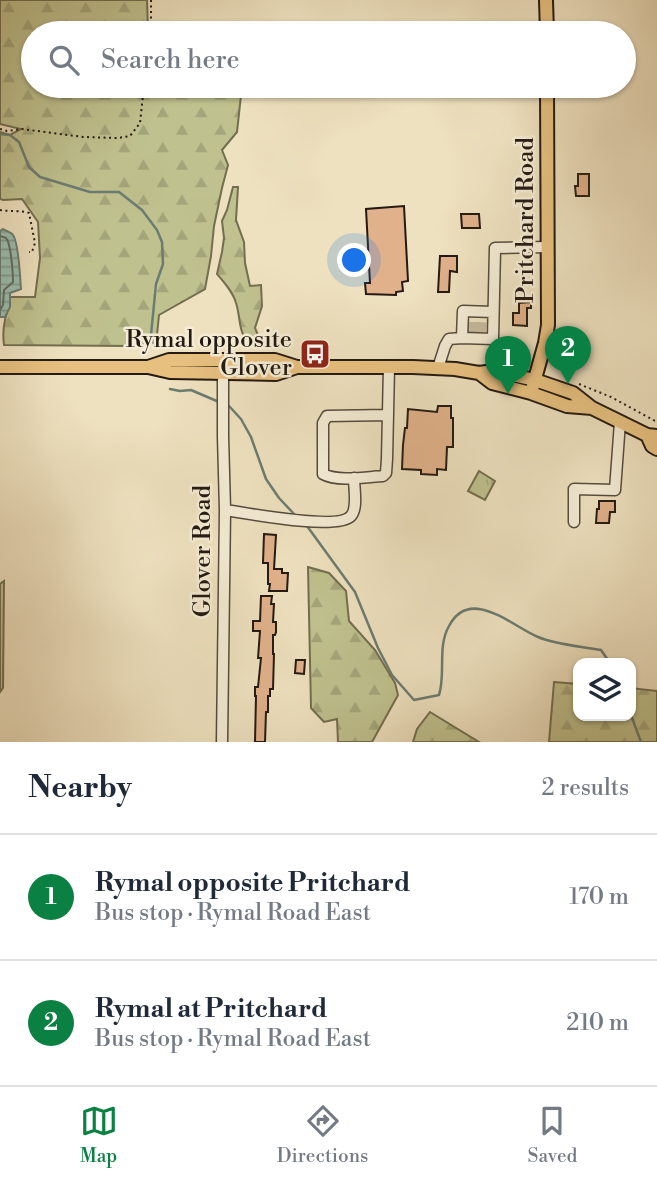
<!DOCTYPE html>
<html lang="en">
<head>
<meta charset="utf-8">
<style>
  :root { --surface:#fff; --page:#f6f6f7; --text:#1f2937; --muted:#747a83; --line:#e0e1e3; --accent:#0b8043 }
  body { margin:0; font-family:"Libre Bodoni",serif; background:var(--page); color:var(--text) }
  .controls { position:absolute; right:21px; bottom:21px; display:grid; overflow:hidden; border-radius:14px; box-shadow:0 2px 5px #0004 }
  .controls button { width:63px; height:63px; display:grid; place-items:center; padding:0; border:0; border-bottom:2px solid var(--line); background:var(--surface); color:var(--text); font:35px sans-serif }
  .you { position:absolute; left:355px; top:261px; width:24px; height:24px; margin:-18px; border:5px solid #fff; border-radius:50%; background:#1a73e8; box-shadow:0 0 0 10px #1a73e833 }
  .badge { display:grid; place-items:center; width:46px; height:46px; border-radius:50%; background:var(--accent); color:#fff; font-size:23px; font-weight:700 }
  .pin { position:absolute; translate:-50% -58px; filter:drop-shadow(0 2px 4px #0008) }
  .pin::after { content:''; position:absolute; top:37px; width:24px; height:21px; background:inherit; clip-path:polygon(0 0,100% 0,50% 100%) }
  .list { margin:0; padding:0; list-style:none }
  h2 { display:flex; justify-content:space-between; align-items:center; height:91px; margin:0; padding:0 28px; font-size:30px }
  h2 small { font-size:23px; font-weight:400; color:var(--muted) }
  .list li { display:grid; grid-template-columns:46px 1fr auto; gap:21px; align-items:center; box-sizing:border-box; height:126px; padding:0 28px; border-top:2px solid var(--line) }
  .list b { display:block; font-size:26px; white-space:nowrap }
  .list p { margin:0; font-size:23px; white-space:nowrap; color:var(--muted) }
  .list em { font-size:23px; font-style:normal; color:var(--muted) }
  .icon { flex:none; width:38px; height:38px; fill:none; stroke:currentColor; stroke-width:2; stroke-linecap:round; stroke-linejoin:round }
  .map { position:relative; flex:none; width:657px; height:742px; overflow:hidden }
  .search { position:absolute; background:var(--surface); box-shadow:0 2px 5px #0004; left:21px; right:21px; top:21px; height:77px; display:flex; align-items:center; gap:18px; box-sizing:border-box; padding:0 24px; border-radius:38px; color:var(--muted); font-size:26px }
  .sheet { height:343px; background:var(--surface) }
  nav { display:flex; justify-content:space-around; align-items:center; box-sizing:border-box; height:98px; border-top:2px solid var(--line); background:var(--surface); font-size:19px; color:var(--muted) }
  nav a { display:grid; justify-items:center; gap:4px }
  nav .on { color:var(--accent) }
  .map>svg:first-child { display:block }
</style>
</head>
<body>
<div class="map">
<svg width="657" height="742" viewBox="0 0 657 742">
  <defs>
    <pattern id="forest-firs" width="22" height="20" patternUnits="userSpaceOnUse" patternTransform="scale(1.75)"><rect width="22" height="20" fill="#bfc18e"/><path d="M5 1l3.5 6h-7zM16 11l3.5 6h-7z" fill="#a4a57a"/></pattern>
    <pattern id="park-tufts" width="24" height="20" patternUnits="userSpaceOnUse" patternTransform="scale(1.75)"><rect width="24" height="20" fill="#bfc18e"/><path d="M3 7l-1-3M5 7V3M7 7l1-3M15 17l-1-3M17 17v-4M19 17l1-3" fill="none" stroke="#a4a57a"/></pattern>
    <pattern id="water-rules" width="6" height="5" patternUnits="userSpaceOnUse" patternTransform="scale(1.75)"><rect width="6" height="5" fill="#9abeaf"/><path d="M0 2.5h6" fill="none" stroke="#7d9a8d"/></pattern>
  </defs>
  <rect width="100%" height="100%" fill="#eee1bf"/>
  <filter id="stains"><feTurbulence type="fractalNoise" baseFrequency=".00286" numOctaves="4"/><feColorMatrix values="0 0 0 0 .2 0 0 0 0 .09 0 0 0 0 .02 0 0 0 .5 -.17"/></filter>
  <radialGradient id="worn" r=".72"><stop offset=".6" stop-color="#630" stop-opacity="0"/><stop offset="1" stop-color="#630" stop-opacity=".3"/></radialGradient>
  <!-- forest -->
  <path fill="url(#forest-firs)" stroke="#726e50" stroke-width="2" d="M0 0H147L148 33H33V86H242L237 132 222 150 228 165 222 188 214 226 211 256 205 289 159 315 157 335 145 344 130 346 4 345C3 337 3 328 5 320 6 312 10 307 10 297H35L40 258 38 222 22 199 3 200 0 199V132L10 135 21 129 0 124Z
    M233 187H238L236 220 244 242 245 263 250 286 261 285 262 306 255 328 261 342 258 345C236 340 242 321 236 303 233 292 224 282 217 274L222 252 224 238 222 221 227 210Z
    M308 567 329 573 346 591 349 621 375 650 395 683 398 695 372 742H338L337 719 324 722 311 708Z
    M4 581 3 688 0 692V584Z
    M554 682 578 684V716H631V688L657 691V742H549Z
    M430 712 479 742H413L417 729Z"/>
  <!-- park -->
  <path fill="url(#park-tufts)" stroke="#726e50" stroke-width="2" d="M479 471 495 481 485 500 468 491Z"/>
  <!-- water -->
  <path fill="url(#water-rules)" stroke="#6b7c71" stroke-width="2" d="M3 229C6 231 11 232 13 235 19 243 20 278 21 289L10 293V307L5 317H0V231Z"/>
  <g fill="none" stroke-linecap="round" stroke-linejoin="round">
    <!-- shore -->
    <path stroke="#5f6c61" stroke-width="2" d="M0 236C2 237 4 237 6 238 11 243 13 274 13 282L4 290 3 305 0 310"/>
    <!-- stream -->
    <path stroke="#6b7c71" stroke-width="2.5" d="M0 134 10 135 19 142 29 167 40 177 90 192H119L142 210 157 230 162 242 163 264 156 284 151 335 155 347
      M170 389 180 391 191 390 219 402
      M229 406 241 419 251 437 266 479 279 498 295 515
      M307 526 355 592 378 648 392 675 414 700 439 695C446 673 437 647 449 626 470 586 512 626 538 637 557 645 580 646 601 650L610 663
      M631 715 641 742"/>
  </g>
  <!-- building -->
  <path fill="#e0b18a" stroke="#241a13" stroke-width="2" d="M578 174H589V196H576L575 186H578Z
    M404 206 408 281 402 282 403 291 396 292V295L366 294 365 283H370L366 209Z
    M461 214H479L480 228H462Z
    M440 256H457V272L450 271 449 292H438Z
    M531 302V308H527V326L513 325V313H519V303Z
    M438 406H451V418H453V447H447L446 470 437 469V475L421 474V470L402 469 403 445 405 428H407L408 409 437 412Z
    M599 501H615V512H610L609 523H596L597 509H599Z
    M264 534 276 535 274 569H282V573H288L287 591H269L270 584H268V563H263Z
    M261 596H272L271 604H274L273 622H276V632L275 635H273V654H274L273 689H270V696H268V712H266L265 742H255L256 696H255V687H258L261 658H258L260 631H253V621H260Z
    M296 660H305L304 674 295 673Z"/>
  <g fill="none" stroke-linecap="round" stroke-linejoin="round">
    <!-- minor-tunnel -->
    <path stroke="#c6b99d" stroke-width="10" stroke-dasharray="10 5" stroke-linecap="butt" d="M473 332V318
      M481 332 482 318"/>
    <!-- minor casing -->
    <g stroke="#564c3e" stroke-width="13">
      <path id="minor" d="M493 312 463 311 462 338 493 339 495 248 547 247
        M438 368 445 346 449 339 462 338
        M388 415 327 416 323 423V474C337 482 367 477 383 476L386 473 387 459 389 367
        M225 510C246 513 338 531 351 516 358 508 354 489 354 478
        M574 522V489L615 490 620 422
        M222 742 225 510 223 436V368"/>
    </g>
    <!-- major casing -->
    <g stroke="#241a13" stroke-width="16">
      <path id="major" d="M546 0 547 33
        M0 367H148L170 372 276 374 297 367
        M148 367 169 360H275L297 367H413L455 369 479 373 494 371 535 380 573 393 592 408 647 435 657 436
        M479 373 492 383 531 393 567 406 592 408
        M531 393 545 343 548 325 547 86
        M647 435 652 446 657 449"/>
    </g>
    <!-- path -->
    <path stroke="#241a13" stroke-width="2" stroke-dasharray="2 3.5" stroke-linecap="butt" d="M151 0V33
      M0 129 7 131 22 129 83 137 118 138 130 136 140 123 144 86
      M0 210C10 212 22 210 29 213L35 243 32 252H29
      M579 384 611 397 657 422"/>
    <!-- minor -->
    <use href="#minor" stroke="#f4ecd5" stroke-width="10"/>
    <!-- major -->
    <use href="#major" stroke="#e7c080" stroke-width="12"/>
  </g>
  <!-- icons -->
  <defs>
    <g id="bus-square" transform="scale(1.575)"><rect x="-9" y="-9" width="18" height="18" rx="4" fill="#8f2418" stroke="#f4ecd5"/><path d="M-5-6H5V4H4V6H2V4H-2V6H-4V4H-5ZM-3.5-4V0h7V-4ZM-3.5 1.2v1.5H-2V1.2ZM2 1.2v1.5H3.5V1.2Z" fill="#fff"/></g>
  </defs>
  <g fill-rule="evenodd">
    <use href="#bus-square" x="315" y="354"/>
  </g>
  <g text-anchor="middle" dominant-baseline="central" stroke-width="5" stroke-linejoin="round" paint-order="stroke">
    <!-- street labels -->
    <g font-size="24" fill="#241a13" stroke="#f4ecd5">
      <text transform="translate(526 220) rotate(-90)">Pritchard Road</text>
      <text transform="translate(203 551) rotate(-90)">Glover Road</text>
    </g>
    <!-- poi labels -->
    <g font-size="24" fill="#241a13" stroke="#f4ecd5" text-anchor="end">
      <text x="292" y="340">Rymal opposite<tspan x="292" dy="28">Glover</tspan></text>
    </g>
  </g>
  <rect width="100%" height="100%" filter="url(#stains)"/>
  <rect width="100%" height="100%" fill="url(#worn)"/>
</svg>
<div class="controls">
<button><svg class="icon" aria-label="layers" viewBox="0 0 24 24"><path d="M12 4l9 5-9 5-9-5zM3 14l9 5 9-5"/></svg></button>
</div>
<div class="you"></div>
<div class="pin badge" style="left:508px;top:394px">1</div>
<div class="pin badge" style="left:568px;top:384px">2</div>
<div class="search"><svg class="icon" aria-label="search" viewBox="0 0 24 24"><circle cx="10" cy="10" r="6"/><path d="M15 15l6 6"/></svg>Search here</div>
</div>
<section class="sheet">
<h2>Nearby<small>2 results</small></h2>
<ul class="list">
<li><span class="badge">1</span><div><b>Rymal opposite Pritchard</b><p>Bus stop · Rymal Road East</p></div><em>170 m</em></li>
<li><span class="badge">2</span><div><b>Rymal at Pritchard</b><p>Bus stop · Rymal Road East</p></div><em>210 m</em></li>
</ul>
</section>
<nav>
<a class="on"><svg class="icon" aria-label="map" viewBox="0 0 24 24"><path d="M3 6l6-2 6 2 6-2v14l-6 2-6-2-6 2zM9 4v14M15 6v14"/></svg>Map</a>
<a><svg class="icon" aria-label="directions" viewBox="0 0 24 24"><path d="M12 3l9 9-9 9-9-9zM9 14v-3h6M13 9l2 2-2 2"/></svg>Directions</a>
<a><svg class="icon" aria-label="saved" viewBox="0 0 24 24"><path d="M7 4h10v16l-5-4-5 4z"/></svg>Saved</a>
</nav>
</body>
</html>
